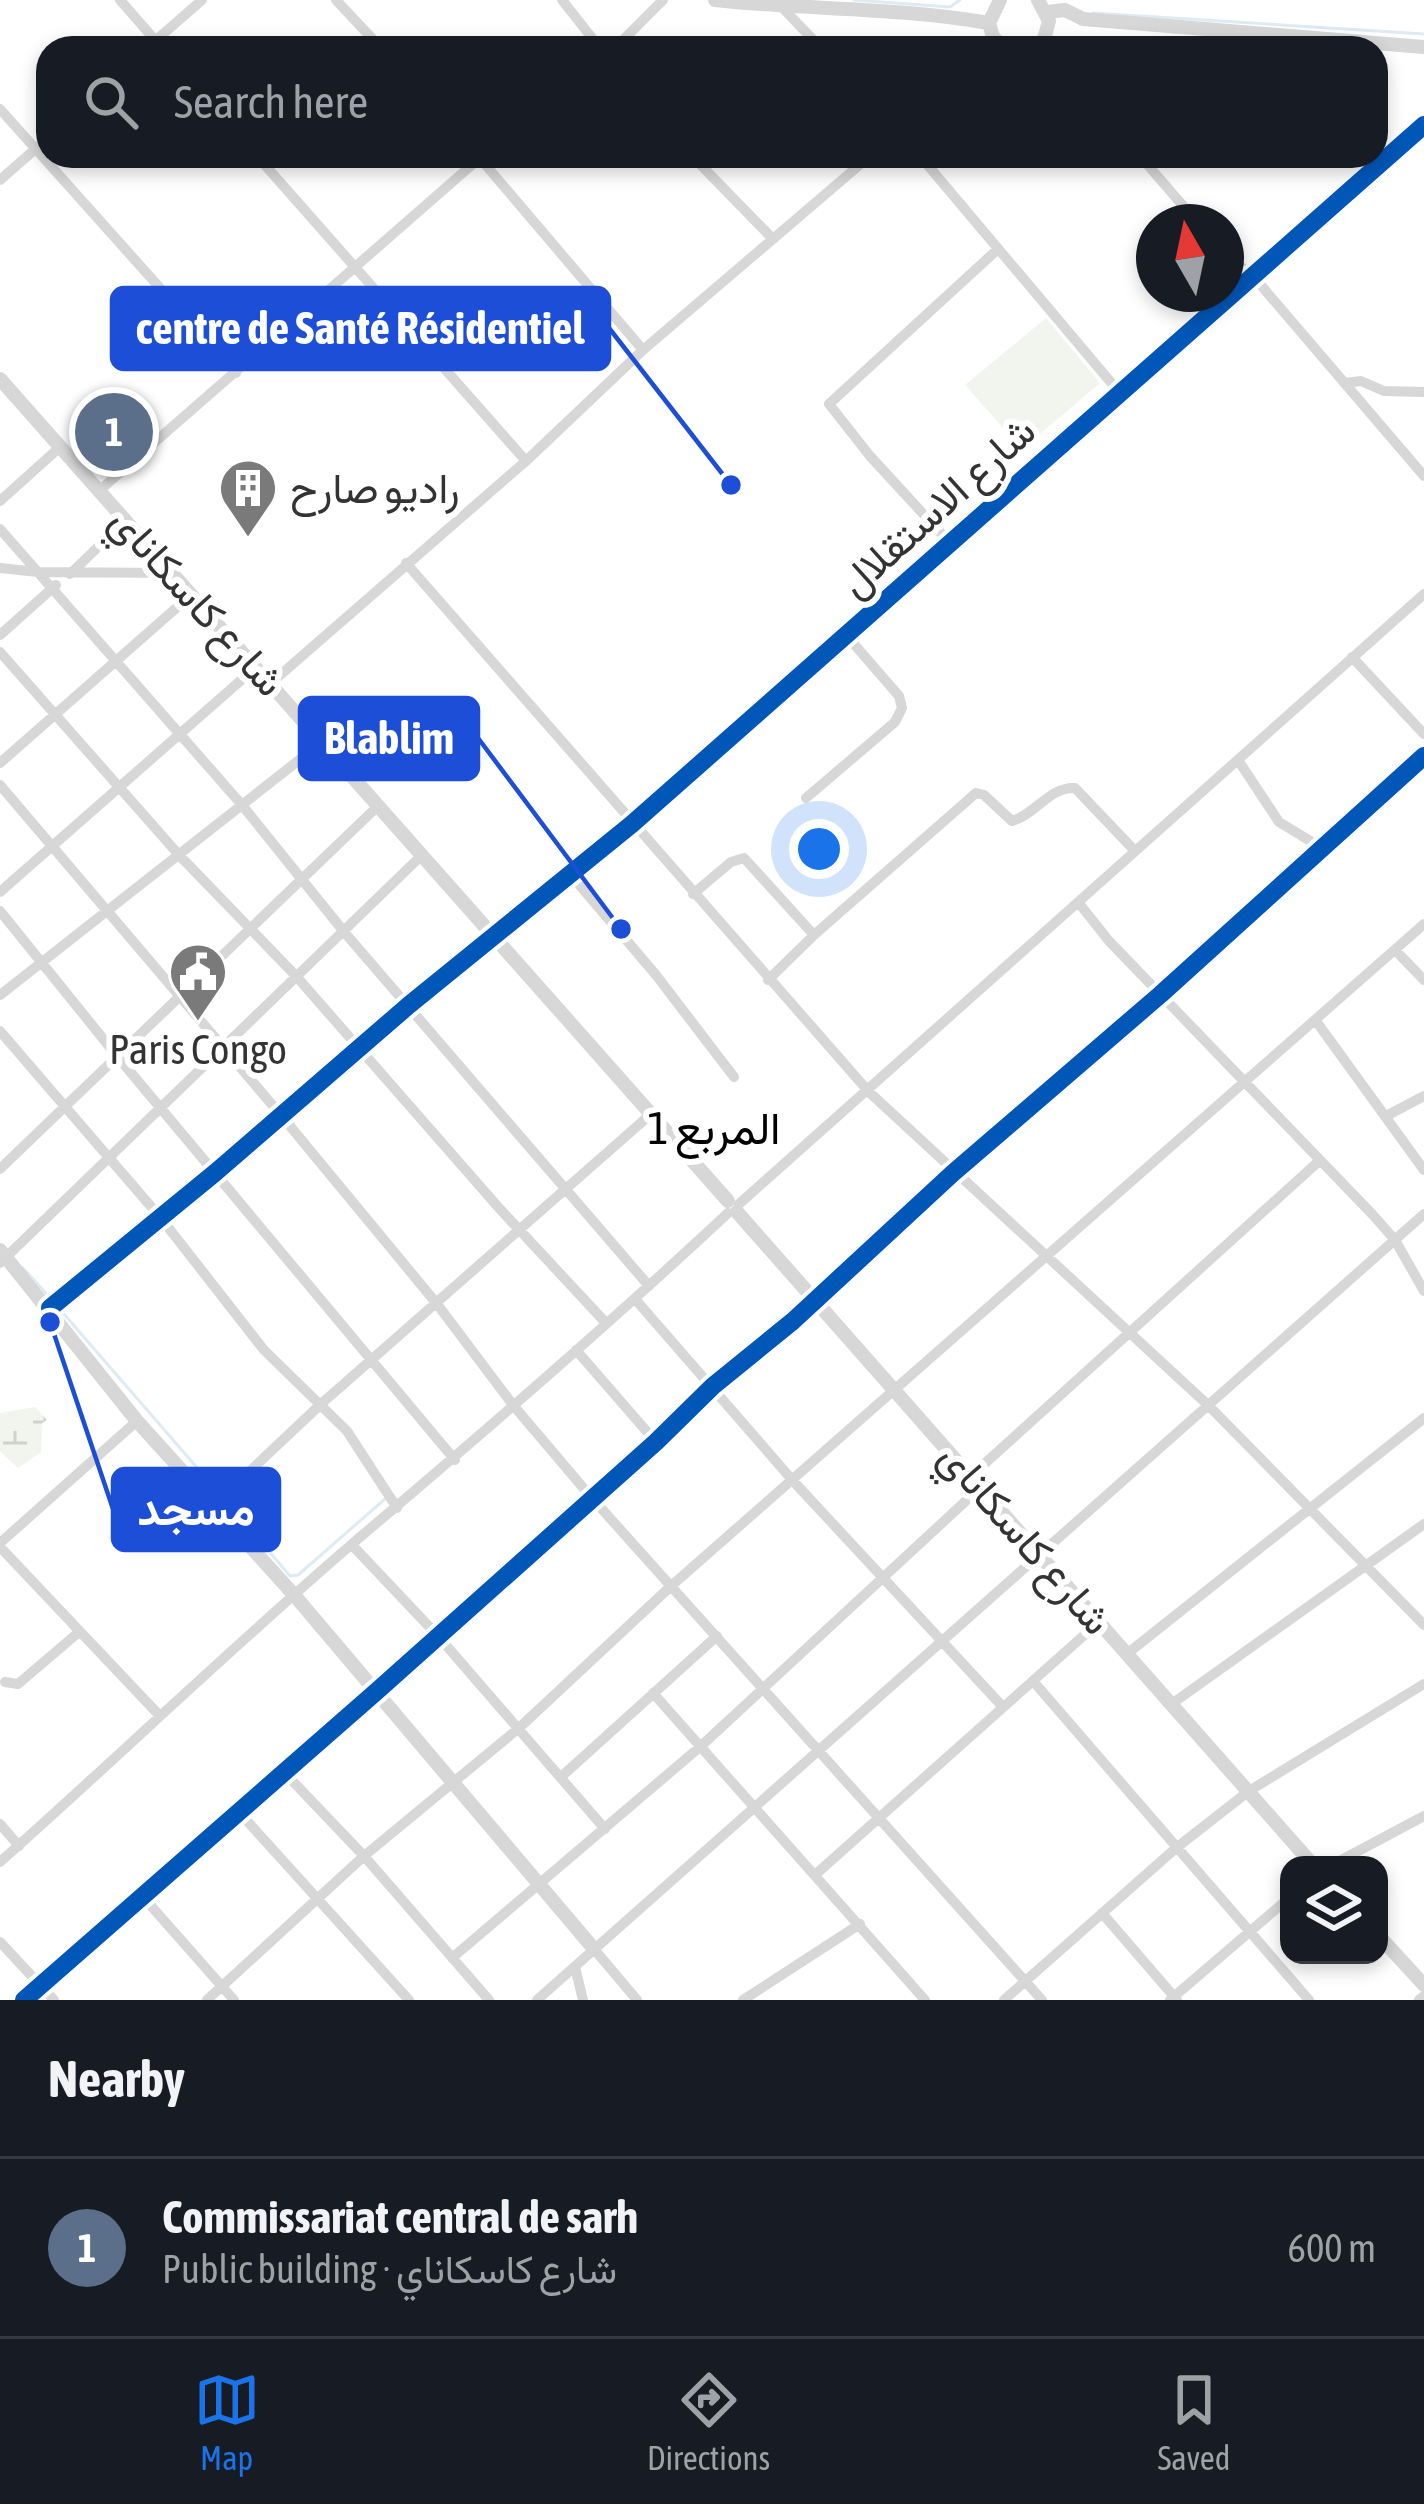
<!DOCTYPE html>
<html lang="en">
<head>
<meta charset="utf-8">
<style>
  :root { --surface:#171b24; --page:#242831; --text:#f1f3f6; --muted:#9ea1a6; --line:#363941; --accent:#1a73e8 }
  body { margin:0; font-family:"Asap Condensed",Vazirmatn,sans-serif; background:var(--page); color:var(--text) }
  .controls { position:absolute; right:36px; bottom:36px; display:grid; overflow:hidden; border-radius:24px; box-shadow:0 6px 18px #0003 }
  .controls button { width:108px; height:108px; display:grid; place-items:center; padding:0; border:0; border-bottom:3px solid var(--line); background:var(--surface); color:var(--text); font:60px sans-serif }
  .compass { position:absolute; left:1136px; top:204px; width:108px; height:108px; border-radius:50%; background:var(--surface); box-shadow:0 6px 18px #0003; rotate:351deg }
  .you { position:absolute; left:819px; top:849px; width:42px; height:42px; margin:-30px; border:9px solid #fff; border-radius:50%; background:#1a73e8; box-shadow:0 0 0 18px #1a73e833 }
  .badge { display:grid; place-items:center; width:78px; height:78px; border-radius:50%; background:var(--accent); color:#fff; font-size:39px; font-weight:700 }
  .pin { position:absolute; translate:-50% -50%; border:6px solid #fff; box-shadow:0 3px 12px #0006 }
  .list { margin:0; padding:0; list-style:none }
  h2 { display:flex; justify-content:space-between; align-items:center; height:156px; margin:0; padding:0 48px; font-size:51px }
  h2 small { font-size:39px; font-weight:400; color:var(--muted) }
  .list li { display:grid; grid-template-columns:78px 1fr auto; gap:36px; align-items:center; box-sizing:border-box; height:180px; padding:0 48px; border-top:3px solid var(--line) }
  .list b { display:block; font-size:45px; white-space:nowrap }
  .list p { margin:0; font-size:39px; white-space:nowrap; color:var(--muted) }
  .list em { font-size:39px; font-style:normal; color:var(--muted) }
  .icon { flex:none; width:66px; height:66px; fill:none; stroke:currentColor; stroke-width:2; stroke-linecap:round; stroke-linejoin:round }
  .map { position:relative; flex:none; width:1424px; height:2000px; overflow:hidden }
  .search { position:absolute; background:var(--surface); box-shadow:0 6px 18px #0003; left:36px; right:36px; top:36px; height:132px; display:flex; align-items:center; gap:30px; box-sizing:border-box; padding:0 42px; border-radius:36px; color:var(--muted); font-size:45px }
  .sheet { height:336px; background:var(--surface) }
  nav { display:flex; justify-content:space-around; align-items:center; box-sizing:border-box; height:168px; border-top:3px solid var(--line); background:var(--surface); font-size:33px; color:var(--muted) }
  nav a { display:grid; justify-items:center; gap:6px }
  nav .on { color:var(--accent) }
  .map>svg:first-child { display:block }
</style>
</head>
<body>
<div class="map">
<svg width="1424" height="2000" viewBox="0 0 1424 2000">
  <defs>
    <pattern id="wetland-marsh" width="20" height="14" patternUnits="userSpaceOnUse" patternTransform="scale(3)"><rect width="20" height="14" fill="#f1f5ed"/><path d="M1 5h8M5 5V1M11 12h8M15 12V8" fill="none" stroke="#cfd2cc"/></pattern>
  </defs>
  <rect width="100%" height="100%" fill="#fff"/>
  <!-- wetland -->
  <path fill="url(#wetland-marsh)" d="M35 1407 47 1420 42 1423 41 1452 18 1468 0 1451V1413Z"/>
  <!-- park -->
  <path fill="#f1f5ed" d="M1046 318 1100 383 1022 449 965 385Z"/>
  <g fill="none" stroke-linecap="round" stroke-linejoin="round">
    <!-- stream -->
    <path stroke="#ddebf3" stroke-width="3" d="M854 0 950 7 960 0
      M1093 13 1424 34
      M23 1268 53 1301
      M57 1306 219 1493
      M227 1502 290 1576 298 1575 385 1499"/>
    <!-- minor -->
    <path stroke="#d7d7d7" stroke-width="10" d="M120 0 162 48
      M336 0 381 48
      M562 0 600 48
      M778 3 821 48
      M147 48 202 0
      M615 48 663 0
      M0 109 236 373
      M257 156 526 461
      M478 156 643 350
      M692 156 771 237
      M920 156 1119 392
      M1140 156 1197 222
      M0 180 48 138
      M1226 255 1253 276 1424 476
      M1344 383 1361 381 1384 391 1424 392
      M100 490 482 156
      M0 501 60 447
      M0 529 242 805 345 933 649 1286
      M950 543 870 456 829 404 998 249
      M406 563 869 1092 1209 1406 1424 1625
      M0 568 38 572 171 573
      M70 574 126 520
      M0 635 56 585
      M0 652 179 855 296 976 499 1208 606 1323
      M1352 657 1424 734
      M271 683 526 461 643 350 870 156
      M1238 760 1279 822 1322 848
      M0 763 191 595
      M0 785 280 1114 437 1304 513 1405 591 1497 1042 2000
      M806 798 895 722 902 708 899 696 847 636
      M571 875 656 975 734 1077
      M0 892 256 667
      M693 894 731 862 744 858 814 935
      M1078 902 1109 941 1373 1215 1395 1240 1424 1291
      M0 911 117 1056 455 1460
      M1395 950 1424 980
      M768 980 814 935 976 793 984 795 1012 821C1036 814 1049 787 1075 788L1135 851
      M0 995 322 742
      M1316 1021 1424 1170
      M0 1031 160 1217 264 1350 347 1431 397 1508
      M1386 1116 1424 1096
      M0 1169 379 805
      M739 1204 1424 594
      M0 1263 422 855
      M635 1299 794 1482 1003 1707
      M50 1308 495 937
      M576 1350 656 1442
      M972 1475 1318 1162
      M215 1504 321 1404 651 1114
      M0 1543 137 1421
      M352 1545 438 1636 605 1829
      M0 1547 159 1715
      M1128 1653 1424 1418
      M1033 1681 1309 2000
      M5 1682 18 1684 79 1632
      M653 1693 925 2000
      M1173 1703 1424 1524
      M283 1771 364 1856 489 2000
      M561 1777 717 1636
      M239 1812 409 2000
      M0 1824 19 1846
      M0 1862C118 1757 232 1647 352 1544 479 1436 606 1327 728 1213
      M1332 1865 1424 1816
      M816 1874 1099 1622
      M144 1898 234 2000
      M1102 1913 1177 2000
      M0 1942 54 2000
      M594 1949 637 2000
      M452 1958 701 1746 982 1486
      M575 1967 583 2000
      M24 2000 377 1691 656 1442 713 1386 793 1321 953 1173 1161 994 1424 756
      M207 2000 364 1856 519 1728 670 1587 1424 924
      M537 2000 1424 1214
      M743 2000 860 1924
      M1004 2000 1176 1848 1249 1791 1424 1684
      M1170 2000 1289 1898
      M1419 2000 1424 1996"/>
    <!-- tertiary -->
    <path stroke="#d7d7d7" stroke-width="14" d="M715 0C806 10 899 7 989 23
      M1000 0 989 23 993 37 1004 48
      M1047 12 1065 10 1083 19 1424 47
      M1034 48 1044 39 1049 21 1038 0
      M0 379 728 1201
      M495 937 632 824 818 663 1424 125
      M737 1212 1313 1865
      M0 1250 137 1421 295 1596 594 1949
      M1379 1936 1424 1985"/>
    <!-- cycleway casing -->
    <g stroke="#fff" stroke-width="26">
      <path id="cycleway" d="M50 1308 216 1172 409 1005 632 824 1424 125
        M24 2000 377 1691 656 1442 713 1386 793 1321 953 1173 1161 994 1424 756"/>
    </g>
    <!-- cycleway -->
    <use href="#cycleway" stroke="#0057b8" stroke-width="18"/>
  </g>
  <!-- icons -->
  <defs>
    <g id="building-pin" transform="scale(3)"><path d="M0 17L-7.5 6A9.5 9.5 0 1 1 7.5 6Z" fill="#7a7a7a" stroke="#fff"/><path d="M-4-6H4V6H1V3H-1V6H-4ZM-2.5-4.3h1.7v1.8h-1.7ZM.8-4.3h1.7v1.8H.8ZM-2.5-1h1.7V.8h-1.7ZM.8-1h1.7V.8H.8Z" fill="#fff"/></g>
    <g id="civic-pin" transform="scale(3)"><path d="M0 17L-7.5 6A9.5 9.5 0 1 1 7.5 6Z" fill="#7a7a7a" stroke="#fff"/><path d="M-.6-6.5H3V-4.5H.6V-3L4-1V1h2V6H-6V1h2V-1L-.6-3ZM-1.2 2.5V6h2.4V2.5Z" fill="#fff"/></g>
  </defs>
  <g fill-rule="evenodd">
    <use href="#building-pin" x="248" y="488"/>
    <use href="#civic-pin" x="198" y="972"/>
  </g>
  <g text-anchor="middle" dominant-baseline="central" stroke-width="12" stroke-linejoin="round" paint-order="stroke">
    <!-- poi labels -->
    <g font-size="42" fill="#333" stroke="#fff" text-anchor="start">
      <text x="290" y="488">راديو صارح</text>
      <text x="198" y="1049" text-anchor="middle">Paris Congo</text>
    </g>
    <!-- street labels -->
    <g font-size="42" fill="#333" stroke="#fff">
      <text transform="translate(937 506) rotate(-42)">شارع الاستقلال</text>
      <text transform="translate(198 601) rotate(48)">شارع كاسكاناي</text>
      <text transform="translate(1026 1538) rotate(49)">شارع كاسكاناي</text>
    </g>
    <!-- neighbourhood labels -->
    <g font-size="45" fill="#000" stroke="#fff">
      <text x="714" y="1128">المربع 1</text>
    </g>
  </g>
  <!-- callouts -->
  <path fill="none" stroke="#1d4ed8" stroke-width="4.5" d="M731 485L609 328M621 929L478 738M50 1322L113 1509"/>
  <g fill="#1d4ed8" stroke="#fff" stroke-width="4.5">
    <circle cx="731" cy="485" r="12"/>
    <circle cx="621" cy="929" r="12"/>
    <circle cx="50" cy="1322" r="12"/>
  </g>
  <g fill="#1d4ed8" stroke="#1d4ed8" stroke-width="4.5">
    <rect x="112" y="288" width="497" height="81" rx="12"/>
    <rect x="300" y="698" width="178" height="81" rx="12"/>
    <rect x="113" y="1469" width="166" height="81" rx="12"/>
  </g>
  <g font-size="45" text-anchor="middle" font-weight="bold" fill="#fff">
    <text x="360" y="344">centre de Santé Résidentiel</text>
    <text x="389" y="754">Blablim</text>
    <text x="196" y="1525">مسجد</text>
  </g>
</svg>
<div class="controls">
<button><svg class="icon" aria-label="layers" viewBox="0 0 24 24"><path d="M12 4l9 5-9 5-9-5zM3 14l9 5 9-5"/></svg></button>
</div>
<svg class="compass" viewBox="-18 -18 36 36"><path d="M0-13l5 13h-10z" fill="#e53935"/><path d="M0 13l5-13h-10z" fill="#9ea1a6"/></svg>
<div class="you"></div>
<div class="pin badge" style="left:114px;top:432px;background:#5c6f8a">1</div>
<div class="search"><svg class="icon" aria-label="search" viewBox="0 0 24 24"><circle cx="10" cy="10" r="6"/><path d="M15 15l6 6"/></svg>Search here</div>
</div>
<section class="sheet">
<h2>Nearby<small></small></h2>
<ul class="list">
<li><span class="badge" style="background:#5c6f8a">1</span><div><b>Commissariat central de sarh</b><p>Public building · شارع كاسكاناي</p></div><em>600 m</em></li>
</ul>
</section>
<nav>
<a class="on"><svg class="icon" aria-label="map" viewBox="0 0 24 24"><path d="M3 6l6-2 6 2 6-2v14l-6 2-6-2-6 2zM9 4v14M15 6v14"/></svg>Map</a>
<a><svg class="icon" aria-label="directions" viewBox="0 0 24 24"><path d="M12 3l9 9-9 9-9-9zM9 14v-3h6M13 9l2 2-2 2"/></svg>Directions</a>
<a><svg class="icon" aria-label="saved" viewBox="0 0 24 24"><path d="M7 4h10v16l-5-4-5 4z"/></svg>Saved</a>
</nav>
</body>
</html>
